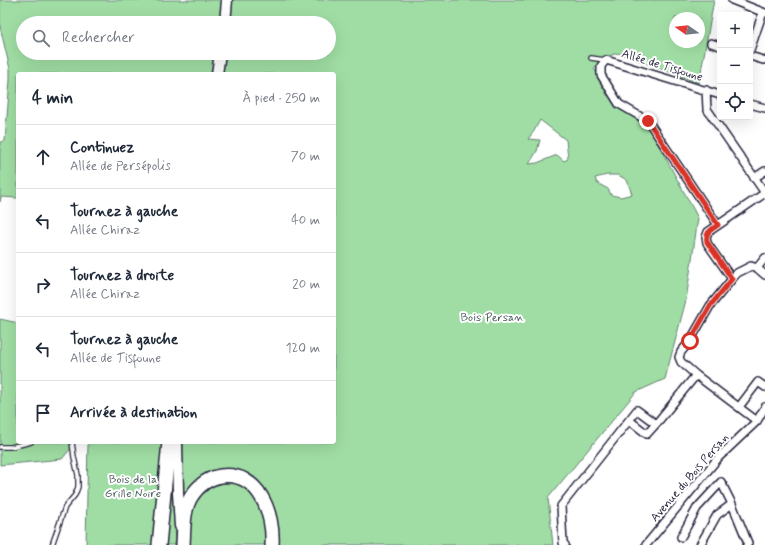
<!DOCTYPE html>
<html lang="fr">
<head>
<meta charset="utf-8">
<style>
  :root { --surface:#fff; --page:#f2f2f3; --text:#1f2937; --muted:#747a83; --line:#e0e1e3 }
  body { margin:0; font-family:Mynerve,sans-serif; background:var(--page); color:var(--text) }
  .controls { position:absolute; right:12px; top:12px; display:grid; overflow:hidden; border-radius:4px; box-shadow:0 4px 16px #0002 }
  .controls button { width:36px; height:36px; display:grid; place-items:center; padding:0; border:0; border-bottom:1px solid var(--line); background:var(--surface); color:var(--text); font:20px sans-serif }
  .compass { position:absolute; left:669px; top:12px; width:36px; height:36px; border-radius:50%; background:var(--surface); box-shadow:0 4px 16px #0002; rotate:284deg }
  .stop { position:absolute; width:12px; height:12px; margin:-9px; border:3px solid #d93025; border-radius:50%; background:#fff }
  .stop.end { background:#d93025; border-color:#fff; box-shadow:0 1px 4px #0008 }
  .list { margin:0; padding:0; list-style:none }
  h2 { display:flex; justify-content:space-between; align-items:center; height:52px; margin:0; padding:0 16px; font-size:17px }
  h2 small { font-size:13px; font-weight:400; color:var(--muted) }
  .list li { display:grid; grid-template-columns:26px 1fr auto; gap:12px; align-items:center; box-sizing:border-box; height:64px; padding:0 16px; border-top:1px solid var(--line) }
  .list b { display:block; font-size:15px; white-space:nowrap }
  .list p { margin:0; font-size:13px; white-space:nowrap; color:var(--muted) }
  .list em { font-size:13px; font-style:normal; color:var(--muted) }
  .icon { flex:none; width:22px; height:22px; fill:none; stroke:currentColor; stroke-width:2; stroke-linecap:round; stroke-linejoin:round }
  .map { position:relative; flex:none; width:765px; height:545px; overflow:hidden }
  .search { position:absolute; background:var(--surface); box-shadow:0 4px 16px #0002; left:16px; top:16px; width:320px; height:44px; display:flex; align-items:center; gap:10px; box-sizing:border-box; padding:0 14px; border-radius:22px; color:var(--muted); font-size:15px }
  .panel { position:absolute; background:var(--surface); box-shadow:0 4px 16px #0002; left:16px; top:72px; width:320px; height:372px; border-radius:4px }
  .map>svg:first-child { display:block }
</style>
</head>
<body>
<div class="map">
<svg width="765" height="545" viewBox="0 0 765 545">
  <rect width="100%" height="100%" fill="#fff"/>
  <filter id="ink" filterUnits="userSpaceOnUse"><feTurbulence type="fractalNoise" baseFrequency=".025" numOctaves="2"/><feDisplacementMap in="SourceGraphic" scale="8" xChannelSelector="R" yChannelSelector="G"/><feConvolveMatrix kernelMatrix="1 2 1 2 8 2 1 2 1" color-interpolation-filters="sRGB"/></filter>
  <g filter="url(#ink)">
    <!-- green -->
    <path fill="#a0dda4" stroke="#618070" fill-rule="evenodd" d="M0 0H714L699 83 618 53 606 57 594 68 607 95 642 117 664 155 698 218 686 300 665 379 636 392 548 498 553 545H276L259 486 210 475 176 501 175 545H86L88 442H334V74H18V198L1 197 0 202V142L5 141 10 80V69L0 27ZM675 18H699V42H675ZM23 23H329V53H23ZM540 120 566 140 568 159 564 161 557 155 537 163 529 164 537 151 540 140 528 139 534 131ZM607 175H618L627 180 632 194 621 197 611 195 608 189 597 183 595 178Z
      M0 319 18 323V442H76L62 459 0 465Z
      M217 483H236L248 489 257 501 265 523V545H187C190 527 190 500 206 488 209 486 214 484 217 483Z"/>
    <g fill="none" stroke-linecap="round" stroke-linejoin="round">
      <!-- lane casing -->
      <g stroke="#22223b" stroke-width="6">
        <path id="lane" d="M591 58 605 60
          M0 447H11L31 442
          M52 545 65 507 75 495 78 487V475L74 457 72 442"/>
      </g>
      <!-- street casing -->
      <g stroke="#22223b" stroke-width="10">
        <path id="street" d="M732 0 765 13
          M711 43 720 46
          M750 50 763 12
          M750 56 763 60
          M706 90 707 109 765 193
          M750 104 765 108
          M754 178 765 171
          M718 225 648 121 619 104 601 75V66L606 60 720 95
          M757 268 765 258
          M732 279 707 243 706 237 708 232 765 193
          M696 375 757 421
          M739 407 758 382 765 387
          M629 420 647 434 656 424
          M681 537 697 508 721 482 732 504 748 543 747 545
          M565 545 563 543 561 506 637 410 656 424 696 375 681 362 679 357 681 352 690 341 710 306 732 279 737 273 751 266 757 268 765 275
          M646 545 719 457 757 421 765 407
          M700 545 717 515 732 504"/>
      </g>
      <!-- secondary casing -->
      <g stroke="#22223b" stroke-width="13">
        <path id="secondary" d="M225 23 227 0
          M217 74 220 53
          M177 442 178 493 180 526"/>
      </g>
      <!-- highway casing -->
      <g stroke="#22223b" stroke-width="16">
        <path id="highway" d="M159 545 169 442
          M183 545C184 530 183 510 191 497 198 486 208 478 221 476 259 471 274 514 272 545"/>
      </g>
      <!-- lane -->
      <use href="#lane" stroke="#fff" stroke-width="3.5"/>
      <!-- street -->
      <use href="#street" stroke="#fff" stroke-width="7"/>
      <!-- secondary -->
      <use href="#secondary" stroke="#fff" stroke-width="10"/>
      <!-- highway -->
      <use href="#highway" stroke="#fff" stroke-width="13"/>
    </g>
  </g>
  <g fill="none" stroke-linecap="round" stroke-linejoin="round" filter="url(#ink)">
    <!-- route -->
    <path stroke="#d93025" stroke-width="5" d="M648 121 718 225C711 230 705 232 707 242L732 279 710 306 690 341"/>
  </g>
  <g text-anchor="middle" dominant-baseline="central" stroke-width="4" stroke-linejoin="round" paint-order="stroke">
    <!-- street labels -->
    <g font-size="12" fill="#22223b" stroke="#fff">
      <text transform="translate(662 66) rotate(17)">Allée de Tisfoune</text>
      <text transform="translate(690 478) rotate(-49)">Avenue du Bois Persan</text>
    </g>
    <!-- park labels -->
    <g font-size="12" fill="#485a5a" stroke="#fff">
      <text x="492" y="318">Bois Persan</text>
      <text x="133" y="480">Bois de la<tspan x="133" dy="14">Grille Noire</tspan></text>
    </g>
  </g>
</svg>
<div class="controls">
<button>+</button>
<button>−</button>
<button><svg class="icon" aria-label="locate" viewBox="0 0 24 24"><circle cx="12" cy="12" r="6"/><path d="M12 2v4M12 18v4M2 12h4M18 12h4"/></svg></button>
</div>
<svg class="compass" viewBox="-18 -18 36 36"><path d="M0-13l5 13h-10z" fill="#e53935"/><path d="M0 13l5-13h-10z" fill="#747a83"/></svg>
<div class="stop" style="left:690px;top:341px"></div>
<div class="stop end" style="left:648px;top:121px"></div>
<div class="search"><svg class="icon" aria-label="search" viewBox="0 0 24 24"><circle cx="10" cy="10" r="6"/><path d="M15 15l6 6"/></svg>Rechercher</div>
<section class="panel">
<h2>4 min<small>À pied · 250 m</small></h2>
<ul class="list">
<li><svg class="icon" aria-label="ahead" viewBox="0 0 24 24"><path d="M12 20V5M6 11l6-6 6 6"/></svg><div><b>Continuez</b><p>Allée de Persépolis</p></div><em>70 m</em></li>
<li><svg class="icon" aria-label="left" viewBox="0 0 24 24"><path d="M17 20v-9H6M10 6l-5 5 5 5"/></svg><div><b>Tournez à gauche</b><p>Allée Chiraz</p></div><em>40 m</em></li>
<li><svg class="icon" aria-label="right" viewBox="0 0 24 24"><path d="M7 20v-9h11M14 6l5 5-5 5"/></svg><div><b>Tournez à droite</b><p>Allée Chiraz</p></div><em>20 m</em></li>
<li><svg class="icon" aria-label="left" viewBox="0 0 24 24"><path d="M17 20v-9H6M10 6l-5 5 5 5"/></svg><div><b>Tournez à gauche</b><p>Allée de Tisfoune</p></div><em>120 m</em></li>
<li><svg class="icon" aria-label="arrive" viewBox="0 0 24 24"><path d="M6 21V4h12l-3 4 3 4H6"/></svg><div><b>Arrivée à destination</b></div></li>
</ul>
</section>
</div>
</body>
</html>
